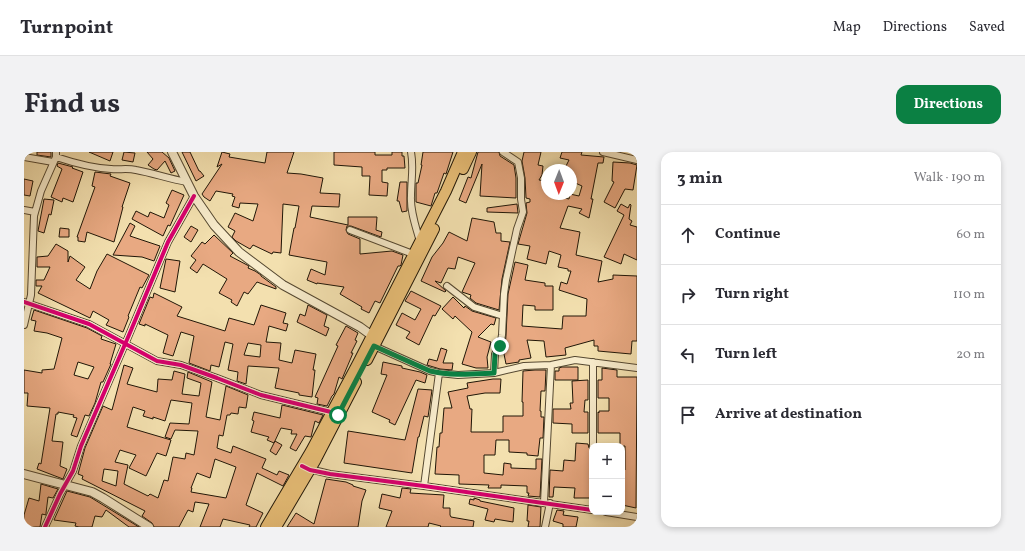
<!DOCTYPE html>
<html lang="en">
<head>
<meta charset="utf-8">
<style>
  :root { --surface:#fff; --page:#f2f2f3; --text:#2b2b33; --muted:#7c7c81; --line:#e1e1e2; --accent:#0b8043 }
  body { margin:0; font-family:Vollkorn,serif; background:var(--page); color:var(--text) }
  .controls { position:absolute; right:12px; bottom:12px; display:grid; overflow:hidden; border-radius:8px; box-shadow:0 2px 6px #0003 }
  .controls button { width:36px; height:36px; display:grid; place-items:center; padding:0; border:0; border-bottom:1px solid var(--line); background:var(--surface); color:var(--text); font:20px sans-serif }
  .compass { position:absolute; left:517px; top:12px; width:36px; height:36px; border-radius:50%; background:var(--surface); box-shadow:0 2px 6px #0003; rotate:181deg }
  .stop { position:absolute; width:12px; height:12px; margin:-9px; border:3px solid #0b8043; border-radius:50%; background:#fff }
  .stop.end { background:#0b8043; border-color:#fff; box-shadow:0 1px 4px #0008 }
  .list { margin:0; padding:0; list-style:none }
  h2 { display:flex; justify-content:space-between; align-items:center; height:52px; margin:0; padding:0 16px; font-size:17px }
  h2 small { font-size:13px; font-weight:400; color:var(--muted) }
  .list li { display:grid; grid-template-columns:26px 1fr auto; gap:12px; align-items:center; box-sizing:border-box; height:60px; padding:0 16px; border-top:1px solid var(--line) }
  .list b { display:block; font-size:15px; white-space:nowrap }
  .list em { font-size:13px; font-style:normal; color:var(--muted) }
  .icon { flex:none; width:22px; height:22px; fill:none; stroke:currentColor; stroke-width:2; stroke-linecap:round; stroke-linejoin:round }
  .map { position:relative; flex:none; width:613px; height:375px; overflow:hidden; border-radius:12px }
  header { display:flex; align-items:center; gap:24px; box-sizing:border-box; height:56px; padding:0 20px; background:var(--surface); border-bottom:1px solid var(--line) }
  header strong { font-size:19px }
  nav { display:flex; gap:22px; margin-inline-start:auto; font-size:14px }
  .intro { display:flex; align-items:center; justify-content:space-between; box-sizing:border-box; height:96px; padding:0 24px }
  h1 { margin:0; font-size:28px }
  .button { padding:10px 18px; border-radius:12px; background:var(--accent); color:#fff; font-size:14px; font-weight:700 }
  main { display:flex; gap:24px; padding:0 24px }
  aside { flex:1; background:var(--surface); border-radius:12px; box-shadow:0 2px 6px #0003 }
  .map>svg:first-child { display:block }
</style>
</head>
<body>
<header>
<strong>Turnpoint</strong>
<nav><a>Map</a><a>Directions</a><a>Saved</a></nav>
</header>
<div class="intro"><h1>Find us</h1><a class="button">Directions</a></div>
<main>
<div class="map">
<svg width="613" height="375" viewBox="0 0 613 375">
  <rect width="100%" height="100%" fill="#f3e0af"/>
  <filter id="stains"><feTurbulence type="fractalNoise" baseFrequency=".005" numOctaves="4"/><feColorMatrix values="0 0 0 0 .2 0 0 0 0 .09 0 0 0 0 .02 0 0 0 .5 -.17"/></filter>
  <radialGradient id="worn" r=".72"><stop offset=".6" stop-color="#630" stop-opacity="0"/><stop offset="1" stop-color="#630" stop-opacity=".3"/></radialGradient>
  <!-- building -->
  <path fill="#e8a982" stroke="#201607" fill-rule="evenodd" d="M13 0H27V5L13 3Z
    M65 0H89L86 9Z
    M100 0 111 1 109 10 98 8Z
    M123 0H138L145 6 151 19 147 21 141 9 133 18 130 17 124 13 129 7Z
    M158 0H166L175 19H176L180 24 172 29Z
    M198 0 206 2 205 5 241 11 243 0H270L263 21 277 22 299 26 296 41 316 42 315 55 288 54 286 65 324 73V65H353L352 78 358 80 357 85 327 74H323L322 78 324 82 336 87V102L368 99 379 103 377 113 376 114H374L356 151 351 149 345 161 337 157 338 155 316 142 320 135 293 131V132L283 128 287 117 301 123 303 110 265 103 270 76H271L275 54 259 52 257 101 249 100 248 102 229 93 226 97 212 89 208 85 211 79 204 75 211 61 229 69 234 52 216 51 215 56 208 54 211 45 208 44 209 42 192 39 186 49 180 45 178 42 198 12 193 15Z
    M310 0H351V3H368V0H378V4H380L381 16H363V18H358V30L364 31 363 44 345 43 346 24H338V15L310 13Z
    M399 0H429L422 22 420 21 413 41H411L407 54 392 50V31H394L398 13H397Z
    M454 0H475L476 4 490 13 492 26V46L456 44 458 12 442 51 435 48 444 25 447 26Z
    M500 0H517L514 13 519 14 518 23 515 28 523 29V42L545 47 546 42 555 44 558 34 547 29V18H540L545 8 536 6 538 0H558L557 3 580 5 579 11H574L567 47H569L565 66 555 61 558 57 544 54 536 76 556 80 552 103 578 109 574 130 589 127V123L613 124V189H608L607 202 574 199V194H570V188L541 196 542 203 522 205 520 189 503 188 507 206 495 208V210L482 212 479 197 481 195 482 183 484 142 491 110 504 113 501 128 521 131V134H529V158H511V154L499 153 498 174 538 177 539 164H562L563 147 535 138 537 130 543 132 547 119H544V117L534 115 537 103 525 99 522 112 503 107 506 94 494 92 503 61 502 51 506 50V47L502 46 501 26 498 9Z
    M589 10 606 11 613 13 609 38 601 37 591 56 580 50 590 30 588 29Z
    M34 11 49 15 48 16 59 20 49 50 39 46 38 50 27 45 38 17 33 14Z
    M71 20 87 22 86 24 106 31 98 55H99L90 90 63 80 61 90 54 89V85H53L71 35 68 34Z
    M0 27 9 29 6 44 0 43Z
    M376 30H383V59L378 60 375 49H373Z
    M148 38 160 43 146 74 144 73 139 84 108 67 112 59 124 65 126 60 140 66 145 53 142 51Z
    M20 47 30 48 27 63 25 62 20 81 14 79Z
    M493 52 494 61 463 60V56Z
    M597 52 604 56 606 52 607 53 605 67 608 69 606 73 613 75V108L600 102 597 112 580 105 600 63 593 59Z
    M448 66 470 70 472 81H477V89L486 90 478 127 475 158 452 151 446 146 447 143 438 140 451 111 434 105 431 117 424 116 417 131 411 129 422 139 421 140 397 129 408 105 419 91 425 80 443 89Z
    M106 71 111 74 106 84 136 94 130 109 118 105 89 103Z
    M167 74 174 78 167 90 160 85Z
    M36 76 45 77V85H35Z
    M190 83 209 101 206 104 225 114 224 116 231 119 237 123V124L252 135V137L233 130 224 142 220 140 213 154 207 150 208 148 195 141 203 127 179 112 173 121 166 116 172 108 167 104 178 90 181 92Z
    M32 92 44 99V110L46 104 61 115 52 128 66 137 73 119 83 102 125 123 118 136 116 135 104 164 105 165 99 180 82 173 85 168 69 159 66 166 14 141 18 134H12V128H20L26 115H13V105L24 104Z
    M142 107 156 109 151 140 136 136Z
    M387 139 417 154 411 164 409 163 395 193 382 186 386 180 372 173 378 161 391 168 397 157 381 149Z
    M130 141 158 155 153 164 201 179 205 166 230 173 237 153 262 161 259 171 264 172 262 179 245 174 242 190 257 191 255 208 268 211 271 198 292 202 289 218H291L288 245 275 243V241L251 236 255 216 224 214 222 232 213 229 214 220 204 218 209 192 201 190 195 215 187 213 186 219 165 211 170 184 157 180 149 204 139 201 144 183 121 172V174L115 172 126 145 129 146ZM224 191 237 193 236 205 220 203Z
    M429 145 440 156 441 154 448 159 472 166 470 173 467 172 454 185 467 190 463 205 464 216H452L438 212 448 180 431 164 429 167 418 157Z
    M284 153 303 163 300 174 305 176 302 184 273 170 276 162 281 164Z
    M10 158 63 176 78 184 77 187 92 192 86 212H87L79 230H77L71 251 65 264 61 263 53 285 47 283 53 266 49 265 50 263 34 260V262H32L28 289 39 290 36 314 43 317 39 327 13 317 15 311 17 312 26 256 3 254 4 241H0V218L18 221V218L30 217 38 186 23 181 10 179 12 169 7 168ZM54 210 70 215 64 227 50 223Z
    M322 174 334 181 331 188 333 189 327 201H329L318 227 315 225 310 242 308 244 303 254 293 252 294 246 291 245 314 194 312 193Z
    M417 196 423 198 419 211H429L428 218 416 217 403 213 405 207 413 209Z
    M359 210 378 214V216L396 220 403 223 401 231 392 228 371 273 365 270 366 268 348 260 363 223 357 222Z
    M100 213 109 216 103 232 133 240 134 227 148 228 150 219 161 222 158 242 175 244 177 231 163 226 164 220 188 230 182 265 196 268 202 234 224 243 222 256 215 255 214 262 207 261 206 263H203L199 284 195 283 193 296 207 301 209 294 242 307 238 316 253 323 255 319 265 323 259 334 233 321 222 353 239 361 232 375H225L226 373 199 367 196 375H176L185 352 171 350 169 360 164 358 155 375H130L128 371 118 364 121 359 58 327 59 324 54 322 61 296 79 254 88 258ZM147 248 168 251 165 272 146 271 141 285 147 287 151 278 174 279 170 303 162 301 161 307 149 305 144 329 140 328 134 346 126 342 124 344 100 332 104 313 91 310 96 298 112 303 105 316 122 324 133 301 142 304 147 288 103 275 109 255 121 259 119 264 129 267V265L141 269ZM191 307 212 315 202 346 167 340 168 336H167L173 321 186 326ZM80 317 94 319 92 334 78 329Z
    M538 215H554V228H531V219H535V216Z
    M578 216 593 218V225H613L612 356 598 353V317L601 318V294H596V281H574V260L575 261V259H585V246H574V228H578Z
    M511 218H522L521 239H517L516 259H517V265H520L519 286H516L514 304 503 303V301L485 300V288H472L471 303H460V321L479 323 480 311 487 312V316L512 317V307H518L516 345 504 344 505 341H503V334L477 333V336H464L465 333 435 332V323L411 322 413 295H415L416 281H418L420 256H428L424 240 444 236 443 231 469 227H477L476 241H461L443 244 446 257H448L447 280H479V264H499V250H498L499 219Z
    M564 228V248H561L560 260H564V281H548V272L529 271V257H547L546 251H549L548 229Z
    M394 237 408 238 404 265 400 264 395 285H394L388 321 320 311 324 279 381 288Z
    M258 253 299 263 295 271 291 269 287 285 281 284 272 299 266 296 273 282H267L268 278 257 276 250 291 243 288 245 285 227 280 230 269 228 268 230 260 256 266Z
    M251 289 258 293 252 303 246 299Z
    M552 291 564 292 565 296 567 298V346H550L551 336 530 335 529 345H525L526 318 539 319 540 308 551 309Z
    M302 327 322 330 329 333V334L342 338 338 349 334 375H263L272 361 290 372Z
    M17 332 34 337 29 346 24 345 22 361V363L18 362 16 375H0V363L5 346 15 349Z
    M378 336 387 337 386 341 420 343 419 356H426V363L427 365 450 369 449 375H416L417 374 405 371 404 375H362L368 359 355 356 358 342 376 346Z
    M43 339 66 345 115 375H105L82 358 78 365 71 364 68 375H55L51 374 52 371 30 368Z
    M450 346 456 348V349L490 356 489 370 471 367 470 370 461 368 464 357 445 352 446 347 450 348Z
    M504 353 517 355 516 375H504L505 369H503Z
    M533 358 540 359 539 363 554 365 552 375H539V372L529 369Z"/>
  <g fill="none" stroke-linecap="round" stroke-linejoin="round">
    <!-- minor casing -->
    <g stroke="#554831" stroke-width="8">
      <path id="minor" d="M387 0C390 15 387 28 387 44 386 59 392 75 396 90
        M579 0 613 8
        M0 5 29 10
        M32 5C50 11 68 16 87 17 95 18 103 16 112 18 129 21 145 27 163 30
        M0 58 11 60
        M326 78 389 102
        M423 134 450 155 479 164
        M0 150 65 172 133 209 157 213 193 226 237 243 307 260
        M0 173 7 143 10 64 17 39 32 5V0
        M350 194 406 219 415 221 434 223 470 221 500 214 527 213 551 208 613 216
        M569 210V294
        M470 221 471 202 476 194 478 183 480 142 482 128 493 77 499 60 497 47V26L494 10 479 0
        M285 317 306 322 400 334 568 358
        M400 334 415 221
        M520 350 527 213
        M582 360 613 365
        M21 375 36 342 49 319 57 294 105 183 144 90 170 44
        M521 375 526 351"/>
    </g>
    <!-- tertiary casing -->
    <g stroke="#554831" stroke-width="10">
      <path id="tertiary" d="M148 0 170 44 190 73 215 100 259 133 336 175 347 183
        M0 322 68 340 79 346 125 375"/>
    </g>
    <!-- primary casing -->
    <g stroke="#201607" stroke-width="12">
      <path id="primary" d="M439 17 447 0
        M343 208 410 77
        M242 375 287 299 334 211 422 39 439 0
        M252 375 291 309 332 230"/>
    </g>
    <!-- minor -->
    <use href="#minor" stroke="#f7ebcb" stroke-width="6"/>
    <!-- tertiary -->
    <use href="#tertiary" stroke="#f7ebcb" stroke-width="8"/>
    <!-- primary -->
    <use href="#primary" stroke="#eac078" stroke-width="10"/>
    <!-- cycleway casing -->
    <g stroke="#f7ebcb" stroke-width="6">
      <path id="cycleway" d="M0 150 65 172 133 209 157 213 193 226 237 243 307 260
        M278 314 286 318 306 322 400 334 568 358
        M21 375 36 342 49 319 57 294 105 183 144 90 170 44"/>
    </g>
    <!-- cycleway -->
    <use href="#cycleway" stroke="#d6006c" stroke-width="4"/>
  </g>
  <g fill="none" stroke-linecap="round" stroke-linejoin="round">
    <!-- route -->
    <path stroke="#0b8043" stroke-width="5" d="M314 263 350 194 406 219C427 224 448 222 470 221L471 202 476 194"/>
  </g>
  <rect width="100%" height="100%" filter="url(#stains)"/>
  <rect width="100%" height="100%" fill="url(#worn)"/>
</svg>
<div class="controls">
<button>+</button>
<button>−</button>
</div>
<svg class="compass" viewBox="-18 -18 36 36"><path d="M0-13l5 13h-10z" fill="#e53935"/><path d="M0 13l5-13h-10z" fill="#7c7c81"/></svg>
<div class="stop" style="left:314px;top:263px"></div>
<div class="stop end" style="left:476px;top:194px"></div>
</div>
<aside>
<h2>3 min<small>Walk · 190 m</small></h2>
<ul class="list">
<li><svg class="icon" aria-label="ahead" viewBox="0 0 24 24"><path d="M12 20V5M6 11l6-6 6 6"/></svg><div><b>Continue</b></div><em>60 m</em></li>
<li><svg class="icon" aria-label="right" viewBox="0 0 24 24"><path d="M7 20v-9h11M14 6l5 5-5 5"/></svg><div><b>Turn right</b></div><em>110 m</em></li>
<li><svg class="icon" aria-label="left" viewBox="0 0 24 24"><path d="M17 20v-9H6M10 6l-5 5 5 5"/></svg><div><b>Turn left</b></div><em>20 m</em></li>
<li><svg class="icon" aria-label="arrive" viewBox="0 0 24 24"><path d="M6 21V4h12l-3 4 3 4H6"/></svg><div><b>Arrive at destination</b></div></li>
</ul>
</aside>
</main>
</body>
</html>
